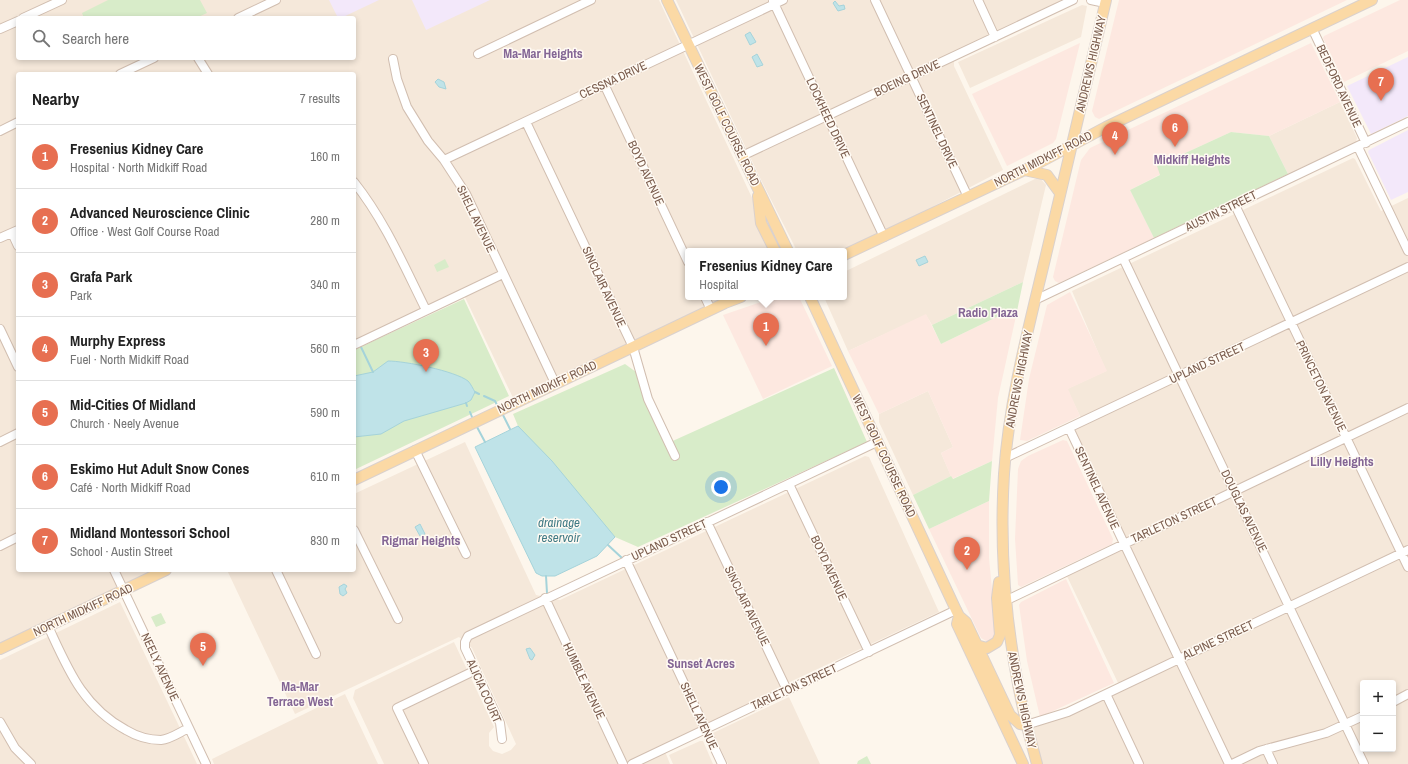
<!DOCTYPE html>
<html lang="en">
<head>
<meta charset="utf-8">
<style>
  :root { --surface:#fff; --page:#f6f6f6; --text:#222; --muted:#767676; --line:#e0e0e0; --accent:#e76f51 }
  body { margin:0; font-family:"Archivo Narrow",sans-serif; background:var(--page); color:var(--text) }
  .controls { position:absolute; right:12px; bottom:12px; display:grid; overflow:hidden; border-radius:4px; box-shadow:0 2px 6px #0003 }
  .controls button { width:36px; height:36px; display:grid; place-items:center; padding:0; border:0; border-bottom:1px solid var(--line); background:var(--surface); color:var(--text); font:20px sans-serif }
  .you { position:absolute; left:721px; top:487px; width:14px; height:14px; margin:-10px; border:3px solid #fff; border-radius:50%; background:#1a73e8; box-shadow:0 0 0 6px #1a73e833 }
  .badge { display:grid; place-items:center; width:26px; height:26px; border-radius:50%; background:var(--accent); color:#fff; font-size:13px; font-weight:700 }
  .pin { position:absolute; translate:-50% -33px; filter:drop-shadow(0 1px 2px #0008) }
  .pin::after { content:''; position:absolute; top:21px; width:14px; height:12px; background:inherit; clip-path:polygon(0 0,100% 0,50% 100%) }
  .popup { position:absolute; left:685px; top:248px; width:162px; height:52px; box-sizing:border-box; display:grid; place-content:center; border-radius:4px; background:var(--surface); filter:drop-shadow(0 1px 3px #0005); font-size:13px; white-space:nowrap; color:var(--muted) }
  .popup b { font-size:15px; color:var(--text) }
  .popup::after { content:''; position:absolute; left:50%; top:100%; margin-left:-8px; border:8px solid transparent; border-top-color:var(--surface) }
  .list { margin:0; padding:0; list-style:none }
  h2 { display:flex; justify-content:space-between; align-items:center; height:52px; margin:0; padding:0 16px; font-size:17px }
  h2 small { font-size:13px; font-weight:400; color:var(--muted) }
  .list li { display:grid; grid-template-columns:26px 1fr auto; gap:12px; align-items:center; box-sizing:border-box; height:64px; padding:0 16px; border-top:1px solid var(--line) }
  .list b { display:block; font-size:15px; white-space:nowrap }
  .list p { margin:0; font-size:13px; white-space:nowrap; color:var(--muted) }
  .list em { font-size:13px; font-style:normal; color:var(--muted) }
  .icon { flex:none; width:22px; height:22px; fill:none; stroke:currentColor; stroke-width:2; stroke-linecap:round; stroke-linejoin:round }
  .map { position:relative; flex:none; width:1408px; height:764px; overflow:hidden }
  .search { position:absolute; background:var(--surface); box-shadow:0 2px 6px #0003; left:16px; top:16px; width:340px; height:44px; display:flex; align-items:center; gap:10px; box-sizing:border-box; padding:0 14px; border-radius:4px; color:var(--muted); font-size:15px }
  .panel { position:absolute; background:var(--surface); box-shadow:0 2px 6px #0003; left:16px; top:72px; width:340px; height:500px; border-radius:4px }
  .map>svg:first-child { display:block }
</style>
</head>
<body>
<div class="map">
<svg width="1408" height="764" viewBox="0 0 1408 764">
  <rect width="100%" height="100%" fill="#fdf6ec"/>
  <!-- residential -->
  <path fill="#f5e8da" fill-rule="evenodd" d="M0 0H659L777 251H688V297H732L515 402 463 293 354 345V74H18V570H158L0 646ZM18 18H354V58H18Z
    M676 0H1074L954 57V66L1003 170 844 253V251H840L839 249 834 251H797L762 182Z
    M1082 5 1087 6 1081 37 970 88 958 62Z
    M1340 102 1357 138 1356 142 1288 174 1269 136Z
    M1353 158 1355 159 1381 211 1408 198V764H1038L1028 731 1120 687 1065 572 1123 544 1069 429 1083 422 1067 389 1106 371 1072 291ZM1363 683H1393V749H1363Z
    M1039 177 1046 185 1023 282 932 325 926 315 848 351 824 297H844V272Z
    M928 391 953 447 941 453 951 476 913 495 879 422V414Z
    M465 442 536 595 560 600 865 456 869 457 939 612 792 681 704 730 664 749 670 764H384L353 698 355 690 454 642 494 727 489 733V746L493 751 502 754 511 750 516 744 472 648 459 637 295 714 227 570H354V494Z
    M120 602 197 764H0V660Z
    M345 694 378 764H214L212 759Z
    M789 697 820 764H728L713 733Z
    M700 741H703L713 764H673L669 755Z"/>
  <!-- commercial -->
  <path fill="#fde8e0" d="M1119 0H1347L1099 119 1095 117 1092 111Z
    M1400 0H1408V51L1344 82 1323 38 1324 36Z
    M1080 43 1056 139 1053 143 1007 166 972 94Z
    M1311 43 1340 102 1269 136 1231 132 1157 166 1161 174 1130 190 1154 238 1059 283 1055 281 1053 277 1081 160 1090 148Z
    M1070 292 1107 371 1068 389 1080 416 1027 441 1020 440 1029 379 1047 305Z
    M776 297H799L832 366 763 399 723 315Z
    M926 314 941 344 1003 314 1016 316 998 398 992 461 952 479 941 453 953 447 928 391 879 414 848 351Z
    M1063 440 1067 441 1113 539 1112 544 1021 587 1018 585 1015 539 1018 469 1021 461 1028 456Z
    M989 501V558L996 631 995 636 988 642 981 638 929 529Z
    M1066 579 1114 683 1040 717 1027 661 1019 605 1021 602Z"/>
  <!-- education -->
  <path fill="#f3e8fa" d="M329 0H379L341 18H338Z
    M412 0H490L426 30Z
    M1408 57V116L1371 134 1347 86Z
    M1408 130V192L1391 200 1368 152 1369 150Z"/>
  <!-- green -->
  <path fill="#d8ecc9" d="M108 0H200L207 13 196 18H84L82 13Z
    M1231 132 1269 136 1288 174 1154 238 1130 190 1160 175 1157 166Z
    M445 259 449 267 437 272 434 265Z
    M1023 282 1016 316 1003 314 941 344 932 325Z
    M464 299 509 396 354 470V350Z
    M625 364 636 372 646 402 666 444 834 368 867 442 638 547 615 537 518 426 513 414Z
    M992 461 989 501 929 529 913 495 951 476 953 479Z
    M161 613 166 623 156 627 151 617Z
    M867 756 871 764H857L858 761Z"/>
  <!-- water -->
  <path fill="#bfe3e8" stroke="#a5d3da" d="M835 1 839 6 844 5 845 9 838 11 833 3Z
    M750 32 756 42 750 45 745 35Z
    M757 54 763 65 757 67 752 57Z
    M438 79 444 82 446 89 439 87 435 82Z
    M925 256 928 262 919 266 916 260Z
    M388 361C405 361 455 371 468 381 471 384 473 389 475 392L471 400 466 403 404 421 381 434 354 437V376L373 372Z
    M518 426 552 461 615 537 597 556 555 576H542L536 573 475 447Z
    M420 524 425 534 420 536 415 527Z
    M344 584 347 586 345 589 347 593 343 596 340 594 339 587Z
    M530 648 535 655 532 660 530 659 526 649Z"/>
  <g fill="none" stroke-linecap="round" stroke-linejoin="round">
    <!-- stream -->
    <path stroke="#a5d3da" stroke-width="2" d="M361 347 373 372
      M475 392 479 394
      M484 396 495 401 497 405
      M466 403 467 406
      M470 412 472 417
      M503 415 510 429
      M477 427 485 442
      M608 545 622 558
      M546 576 547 593"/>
    <!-- minor casing -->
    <g stroke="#d1beb0" stroke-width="10">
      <path id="minor" d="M875 0 968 197
        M978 0 995 37
        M1091 0 1105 3
        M773 1 884 237
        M23 18 62 0
        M238 18 276 0
        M1312 28 1366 143
        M0 29 18 21
        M478 54 591 0
        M198 58 208 74
        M393 59 397 79 407 107 428 141 444 160 466 194 555 383
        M120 74 154 58
        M604 84 688 262
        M526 122 633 347 648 399 675 456
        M0 131 18 122
        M1358 147 1408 251
        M742 156 1073 0
        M444 160 783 0
        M354 182C385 221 404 266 426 310
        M1235 205 1408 567
        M12 233 18 246
        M0 238 18 230
        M1123 258 1364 764
        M705 297 711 310
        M1035 300 1408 122
        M0 329 18 367
        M354 345 503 274
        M1069 428 1229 764
        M0 442 18 433
        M415 450 466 554
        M1005 458 1408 267
        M789 484 869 652
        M707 522 787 690
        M354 530 398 619
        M0 546 18 537
        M626 560 722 764
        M114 570 206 764
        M276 570 316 654
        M545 598 623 764
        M1005 601 1408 408
        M48 626C68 669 82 706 126 730 136 736 148 740 161 740 171 739 180 732 189 728
        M1106 694 1139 764
        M1393 702 1408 694
        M0 722 15 748 31 764
        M1026 725 1068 712 1408 550
        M502 739 500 723 465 648V642L468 636 877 442
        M1266 749 1273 764
        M424 764 397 708 476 670
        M632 764 956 610
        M1232 764 1259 751 1326 733 1363 716"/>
    </g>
    <!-- major casing -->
    <g stroke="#dad1cd" stroke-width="12">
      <path id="major" d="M667 0 788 251
        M1024 170 1047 175 1060 193
        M758 196 761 223 775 251
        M844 255 1033 166 1106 127 1372 0
        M810 297 956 610 959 616 957 624 1023 764
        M354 480 725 303 741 297
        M959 616 966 622 1010 715 1020 724 1026 725
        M976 645 987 648 997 642 1000 635 997 598 999 582
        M0 649 166 570
        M1037 764C1010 669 998 573 1004 474 1009 401 1028 330 1045 259 1065 173 1086 86 1106 0"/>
    </g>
    <!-- minor -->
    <use href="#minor" stroke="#fff" stroke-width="8"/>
    <!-- major -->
    <use href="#major" stroke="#fbd9a5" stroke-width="10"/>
  </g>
  <g text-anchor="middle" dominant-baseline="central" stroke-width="3" stroke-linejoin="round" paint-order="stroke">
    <!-- street labels -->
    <g font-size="12" fill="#7a5c4d" stroke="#fffaf3">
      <text transform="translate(1091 64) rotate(-77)">ANDREWS HIGHWAY</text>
      <text transform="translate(907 78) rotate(-25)">BOEING DRIVE</text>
      <text transform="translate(613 80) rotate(-25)">CESSNA DRIVE</text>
      <text transform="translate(1339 86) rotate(65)">BEDFORD AVENUE</text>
      <text transform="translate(828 118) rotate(65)">LOCKHEED DRIVE</text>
      <text transform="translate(727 125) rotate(64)">WEST GOLF COURSE ROAD</text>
      <text transform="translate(937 131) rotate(65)">SENTINEL DRIVE</text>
      <text transform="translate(1043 159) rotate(-27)">NORTH MIDKIFF ROAD</text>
      <text transform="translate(646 173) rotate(65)">BOYD AVENUE</text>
      <text transform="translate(1221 211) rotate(-26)">AUSTIN STREET</text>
      <text transform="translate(476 219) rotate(64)">SHELL AVENUE</text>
      <text transform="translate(604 287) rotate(65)">SINCLAIR AVENUE</text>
      <text transform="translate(1207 363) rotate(-25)">UPLAND STREET</text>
      <text transform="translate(1019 379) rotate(-79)">ANDREWS HIGHWAY</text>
      <text transform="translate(1321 386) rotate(64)">PRINCETON AVENUE</text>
      <text transform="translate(547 387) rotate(-25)">NORTH MIDKIFF ROAD</text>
      <text transform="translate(884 456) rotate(65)">WEST GOLF COURSE ROAD</text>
      <text transform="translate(1097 488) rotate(65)">SENTINEL AVENUE</text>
      <text transform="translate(1244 511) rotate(64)">DOUGLAS AVENUE</text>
      <text transform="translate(1174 520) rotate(-25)">TARLETON STREET</text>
      <text transform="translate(669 540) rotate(-25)">UPLAND STREET</text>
      <text transform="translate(829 568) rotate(65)">BOYD AVENUE</text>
      <text transform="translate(747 606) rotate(64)">SINCLAIR AVENUE</text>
      <text transform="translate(83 610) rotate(-25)">NORTH MIDKIFF ROAD</text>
      <text transform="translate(1218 640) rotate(-25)">ALPINE STREET</text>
      <text transform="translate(160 667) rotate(65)">NEELY AVENUE</text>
      <text transform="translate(584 681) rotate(65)">HUMBLE AVENUE</text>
      <text transform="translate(794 687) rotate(-25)">TARLETON STREET</text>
      <text transform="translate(484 691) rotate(66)">ALICIA COURT</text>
      <text transform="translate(1022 700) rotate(78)">ANDREWS HIGHWAY</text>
      <text transform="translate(699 716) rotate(65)">SHELL AVENUE</text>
    </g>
    <!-- neighbourhood labels -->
    <g font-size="13" font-weight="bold" fill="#846695" stroke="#fffaf3">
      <text x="543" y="53">Ma-Mar Heights</text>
      <text x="1192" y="159">Midkiff Heights</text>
      <text x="988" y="312">Radio Plaza</text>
      <text x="1342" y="461">Lilly Heights</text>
      <text x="421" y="540">Rigmar Heights</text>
      <text x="701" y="663">Sunset Acres</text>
      <text x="300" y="686">Ma-Mar<tspan x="300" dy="15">Terrace West</tspan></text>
    </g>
    <!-- water labels -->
    <g font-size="13" font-style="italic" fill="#437c86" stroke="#fffaf3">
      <text x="559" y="522">drainage<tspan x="559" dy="15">reservoir</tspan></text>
    </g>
  </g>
</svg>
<div class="controls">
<button>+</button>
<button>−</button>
</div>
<div class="you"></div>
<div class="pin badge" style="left:766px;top:346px">1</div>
<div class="popup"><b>Fresenius Kidney Care</b>Hospital</div>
<div class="pin badge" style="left:967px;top:570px">2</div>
<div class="pin badge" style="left:426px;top:372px">3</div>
<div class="pin badge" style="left:1115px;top:155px">4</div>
<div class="pin badge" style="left:203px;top:666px">5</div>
<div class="pin badge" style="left:1175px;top:147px">6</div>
<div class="pin badge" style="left:1381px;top:101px">7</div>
<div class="search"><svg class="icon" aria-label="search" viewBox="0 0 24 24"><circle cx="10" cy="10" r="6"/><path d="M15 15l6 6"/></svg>Search here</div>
<section class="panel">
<h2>Nearby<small>7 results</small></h2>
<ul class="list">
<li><span class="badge">1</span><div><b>Fresenius Kidney Care</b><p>Hospital · North Midkiff Road</p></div><em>160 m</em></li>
<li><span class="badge">2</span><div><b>Advanced Neuroscience Clinic</b><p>Office · West Golf Course Road</p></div><em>280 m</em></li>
<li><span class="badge">3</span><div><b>Grafa Park</b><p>Park</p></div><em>340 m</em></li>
<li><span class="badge">4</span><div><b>Murphy Express</b><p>Fuel · North Midkiff Road</p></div><em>560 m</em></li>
<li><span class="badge">5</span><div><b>Mid-Cities Of Midland</b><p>Church · Neely Avenue</p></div><em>590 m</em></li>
<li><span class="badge">6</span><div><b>Eskimo Hut Adult Snow Cones</b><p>Café · North Midkiff Road</p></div><em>610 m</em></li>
<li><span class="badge">7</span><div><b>Midland Montessori School</b><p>School · Austin Street</p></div><em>830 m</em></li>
</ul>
</section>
</div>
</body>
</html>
